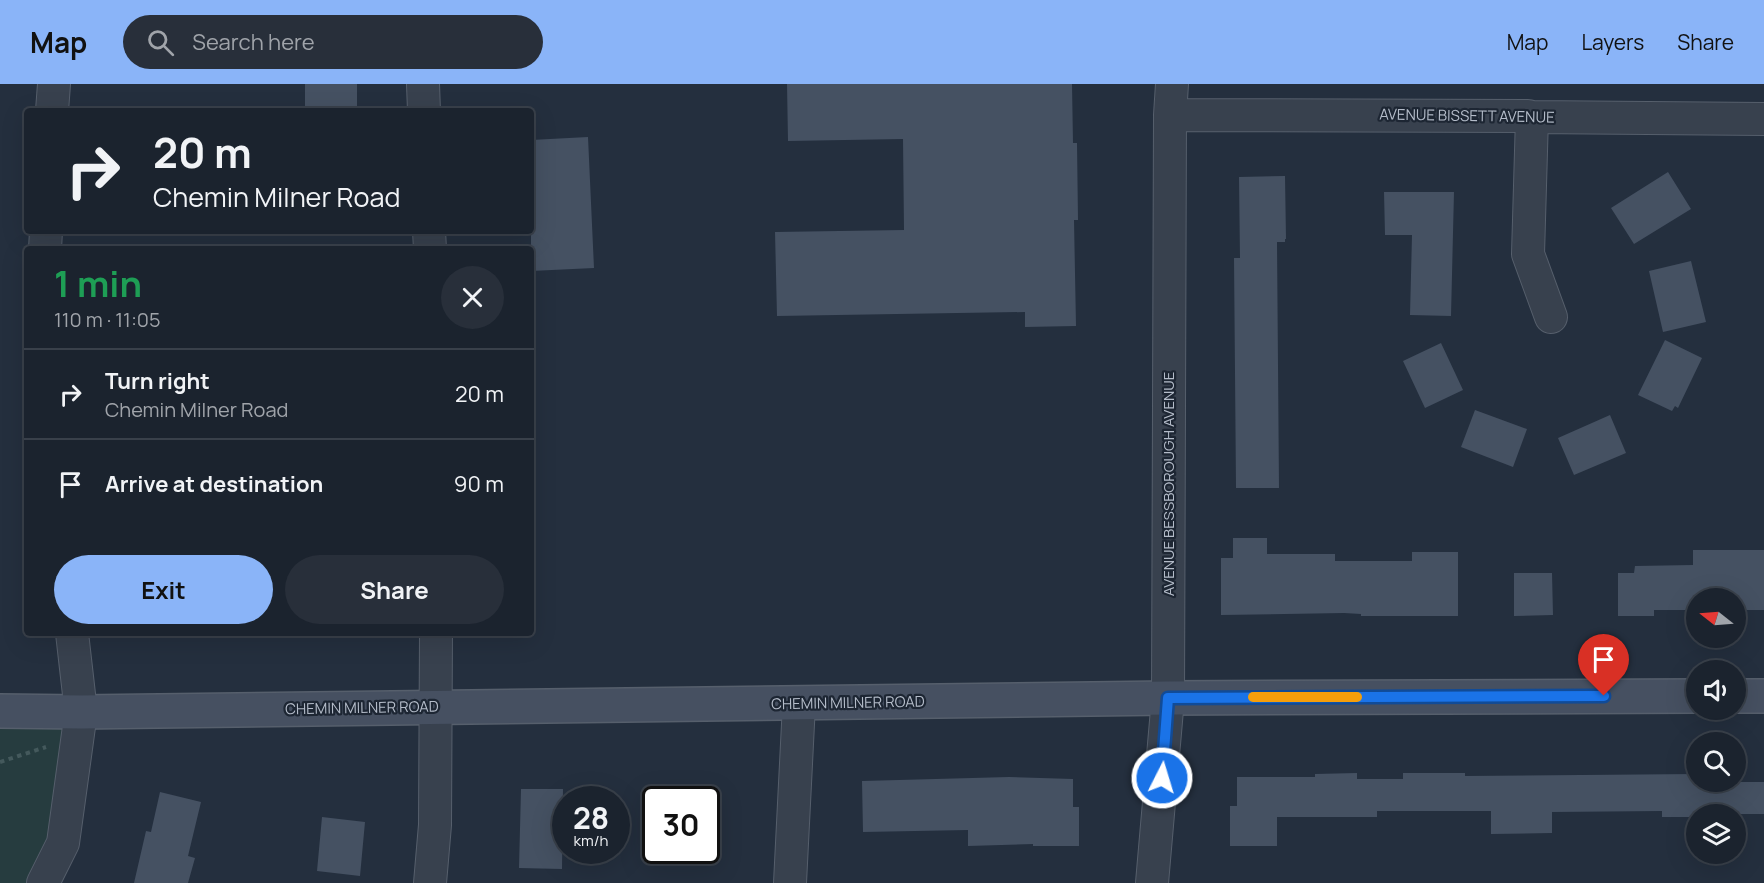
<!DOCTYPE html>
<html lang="en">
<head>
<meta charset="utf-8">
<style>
  :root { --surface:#1b232e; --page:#282f3a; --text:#f1f3f6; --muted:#a0a4aa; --line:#39404a; --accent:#8ab4f8 }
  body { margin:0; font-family:Manrope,sans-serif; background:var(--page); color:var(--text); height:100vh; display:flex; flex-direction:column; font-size:22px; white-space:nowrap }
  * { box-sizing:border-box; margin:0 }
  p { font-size:20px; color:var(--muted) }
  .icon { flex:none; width:33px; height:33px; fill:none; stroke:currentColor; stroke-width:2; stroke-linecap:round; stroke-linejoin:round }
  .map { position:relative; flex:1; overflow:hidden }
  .panel { position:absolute; left:24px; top:162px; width:510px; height:390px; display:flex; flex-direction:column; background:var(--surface); border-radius:6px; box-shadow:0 6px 24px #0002,0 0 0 2px var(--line) }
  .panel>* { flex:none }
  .top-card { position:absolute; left:24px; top:24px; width:510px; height:126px; border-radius:6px; box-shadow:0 6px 24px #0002,0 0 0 2px var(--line); background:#1b232e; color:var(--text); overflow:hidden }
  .needle { width:39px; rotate:287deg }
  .buttons { position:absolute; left:1686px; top:504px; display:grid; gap:12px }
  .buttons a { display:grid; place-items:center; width:60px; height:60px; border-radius:50%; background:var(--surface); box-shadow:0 6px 24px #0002,0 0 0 2px var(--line); font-size:30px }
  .speed { position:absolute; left:552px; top:702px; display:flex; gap:12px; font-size:30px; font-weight:700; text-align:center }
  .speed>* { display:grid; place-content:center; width:78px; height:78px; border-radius:50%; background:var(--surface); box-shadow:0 6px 24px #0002,0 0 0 2px var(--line); line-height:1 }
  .speed small { font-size:15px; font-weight:400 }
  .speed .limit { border:3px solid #111; border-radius:9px; background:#fff; color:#111 }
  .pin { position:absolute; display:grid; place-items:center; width:51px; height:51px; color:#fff; margin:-62px -26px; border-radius:50% 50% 50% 0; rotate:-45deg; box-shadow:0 0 6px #0007 }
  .pin .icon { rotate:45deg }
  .me { position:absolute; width:66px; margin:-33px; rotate:5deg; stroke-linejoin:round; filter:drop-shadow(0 0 4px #0008) }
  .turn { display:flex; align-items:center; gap:21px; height:126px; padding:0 30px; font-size:27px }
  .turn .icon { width:78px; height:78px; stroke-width:2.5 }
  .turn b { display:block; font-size:42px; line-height:51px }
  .round { display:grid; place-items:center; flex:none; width:63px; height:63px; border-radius:32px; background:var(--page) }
  .head { display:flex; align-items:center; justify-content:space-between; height:102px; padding:0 30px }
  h1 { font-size:36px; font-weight:700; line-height:45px; color:#1e9e55 }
  .button { display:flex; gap:12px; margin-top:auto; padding:12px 30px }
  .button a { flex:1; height:69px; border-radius:36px; background:var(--accent); color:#111; font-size:24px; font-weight:700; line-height:69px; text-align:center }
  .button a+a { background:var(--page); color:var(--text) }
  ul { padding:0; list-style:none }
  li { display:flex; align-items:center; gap:18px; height:90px; padding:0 30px; border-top:2px solid var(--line) }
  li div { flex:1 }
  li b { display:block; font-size:22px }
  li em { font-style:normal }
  header { display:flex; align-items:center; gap:36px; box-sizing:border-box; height:84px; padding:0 30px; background:var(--accent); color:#111 }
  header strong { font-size:28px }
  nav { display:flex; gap:33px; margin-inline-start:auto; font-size:21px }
  .search { width:420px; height:54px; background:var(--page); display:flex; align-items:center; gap:15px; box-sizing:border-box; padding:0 21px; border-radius:33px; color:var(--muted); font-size:22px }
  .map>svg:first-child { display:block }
</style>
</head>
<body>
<header>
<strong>Map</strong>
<div class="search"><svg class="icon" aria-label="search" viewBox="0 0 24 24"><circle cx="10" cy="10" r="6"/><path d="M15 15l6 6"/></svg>Search here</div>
<nav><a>Map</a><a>Layers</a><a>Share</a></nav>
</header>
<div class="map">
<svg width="1764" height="799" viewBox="0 0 1764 799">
  <rect width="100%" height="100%" fill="#242f3e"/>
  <path fill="#263c3f" d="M0,627l81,1 -38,171h-43z"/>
  <path fill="#455162" d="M305,0h52v27h-52z
    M787,0h285l1,59h4l1,77h-4l2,106 -51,1v-15l-248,4 -2,-84 129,-2 -1,-91 -115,2z
    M588,53l6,131 -63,3v-131z
    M1668,88l23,37 -57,35 -23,-36z
    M1285,92l1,63h-1v3h-8l2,246h-43l-2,-230h6l-1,-81z
    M1384,108h70l-3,124 -41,-1 2,-80h-27z
    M1691,177l15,61 -43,10 -14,-61z
    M1665,256l37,18 -24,50 -3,-2 -3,5 -34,-16z
    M1441,259l22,47 -38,18 -22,-47z
    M1475,326l52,19 -14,38 -52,-20z
    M1610,331l16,38 -52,22 -16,-37z
    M1233,454h34v16h68v7h77v-9h46v64h-97v-2l-17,-1 -123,2v-57h12z
    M1693,466h71v60h-28v-12h-40v12h-42v6h-36v-43h16l1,-7 58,-1z
    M1514,489h38l1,42 -39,1z
    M1357,689v6h46v-6h62v3l231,-2v8h68v32h-68v3h-34v-6l-110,1v21l-61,1v-23h-114v6h-100v29h-47v-40h7v-29h78v-3z
    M1009,693l64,2v28h6v39h-46v-2l-65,2v-16l-105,2 -1,-51z
    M521,705h42l-1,80 -43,-1z
    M160,708l41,10 -13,54 7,2 -7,25h-54l12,-52 5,1z
    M322,733l43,5 -5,54 -43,-5z"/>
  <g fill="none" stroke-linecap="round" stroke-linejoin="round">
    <g stroke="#565f6c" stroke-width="34">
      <path id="street" d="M423,0l1,27
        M52,27l2,-27
        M1170,31l358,1 4,1 232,2
        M1532,33l-4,137 23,63
        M429,147l1,18
        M45,165l1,-18
        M43,799l20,-40 18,-131 -9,-79
        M430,799l5,-58 1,-192
        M790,799l9,-179
        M1152,799l16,-185 2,-583 2,-31"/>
    </g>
    <g stroke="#565f6c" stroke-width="36">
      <path id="secondary" d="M1736,612h28
        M0,627l81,1 1087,-14 528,-2"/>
    </g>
    <path stroke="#44595c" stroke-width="4" stroke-dasharray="4.5 4.5" stroke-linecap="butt" d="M0,678l46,-15"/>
    <use href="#street" stroke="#38414e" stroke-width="32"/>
    <use href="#secondary" stroke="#465061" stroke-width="33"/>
  </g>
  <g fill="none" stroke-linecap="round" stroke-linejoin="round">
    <g stroke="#114b97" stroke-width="15">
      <path id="route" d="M1162,694l6,-80 436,-2"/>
    </g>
    <use href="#route" stroke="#1a73e8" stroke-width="10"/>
    <path stroke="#f59e0b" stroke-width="10" d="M1253,613h104"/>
  </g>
  <g text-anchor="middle" stroke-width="4.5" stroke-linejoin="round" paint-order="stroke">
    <g font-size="15" fill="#b4bcc9" stroke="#1d2633">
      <text transform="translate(1467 32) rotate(1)" y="5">AVENUE BISSETT AVENUE</text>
      <text transform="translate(1169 400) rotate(-90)" y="5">AVENUE BESSBOROUGH AVENUE</text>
      <text transform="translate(848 619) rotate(-1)" y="5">CHEMIN MILNER ROAD</text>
      <text transform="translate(362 624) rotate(-1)" y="5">CHEMIN MILNER ROAD</text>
    </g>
  </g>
</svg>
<div class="buttons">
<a><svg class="needle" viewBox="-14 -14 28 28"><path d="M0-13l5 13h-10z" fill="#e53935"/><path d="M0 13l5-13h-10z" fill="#a0a4aa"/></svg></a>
<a><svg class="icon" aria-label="sound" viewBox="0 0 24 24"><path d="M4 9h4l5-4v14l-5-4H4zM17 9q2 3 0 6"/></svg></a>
<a><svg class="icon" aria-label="search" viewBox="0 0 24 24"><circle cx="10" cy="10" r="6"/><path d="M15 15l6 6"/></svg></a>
<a><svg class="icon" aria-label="layers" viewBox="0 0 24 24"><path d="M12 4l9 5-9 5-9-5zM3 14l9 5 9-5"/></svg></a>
</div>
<div class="speed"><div>28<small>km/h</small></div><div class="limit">30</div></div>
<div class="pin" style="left:1604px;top:612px;background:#d93025"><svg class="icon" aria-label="arrive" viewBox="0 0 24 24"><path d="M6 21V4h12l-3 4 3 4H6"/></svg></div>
<svg class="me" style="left:1162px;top:694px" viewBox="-20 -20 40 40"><circle r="17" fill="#1a73e8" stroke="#fff" stroke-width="3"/><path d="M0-11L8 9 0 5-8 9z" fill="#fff"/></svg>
<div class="top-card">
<div class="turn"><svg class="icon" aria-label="right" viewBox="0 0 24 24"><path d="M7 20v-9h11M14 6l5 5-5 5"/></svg><div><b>20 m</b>Chemin Milner Road</div></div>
</div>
<section class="panel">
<div class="head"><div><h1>1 min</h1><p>110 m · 11:05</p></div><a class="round"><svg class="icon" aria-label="close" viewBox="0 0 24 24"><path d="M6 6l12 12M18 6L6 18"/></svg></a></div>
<ul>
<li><svg class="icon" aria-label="right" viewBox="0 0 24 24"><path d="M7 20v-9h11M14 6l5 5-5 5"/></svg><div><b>Turn right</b><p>Chemin Milner Road</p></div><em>20 m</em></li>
<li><svg class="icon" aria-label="arrive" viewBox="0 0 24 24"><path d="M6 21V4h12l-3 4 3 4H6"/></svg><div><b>Arrive at destination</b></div><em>90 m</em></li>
</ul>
<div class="button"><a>Exit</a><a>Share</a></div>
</section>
</div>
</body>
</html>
